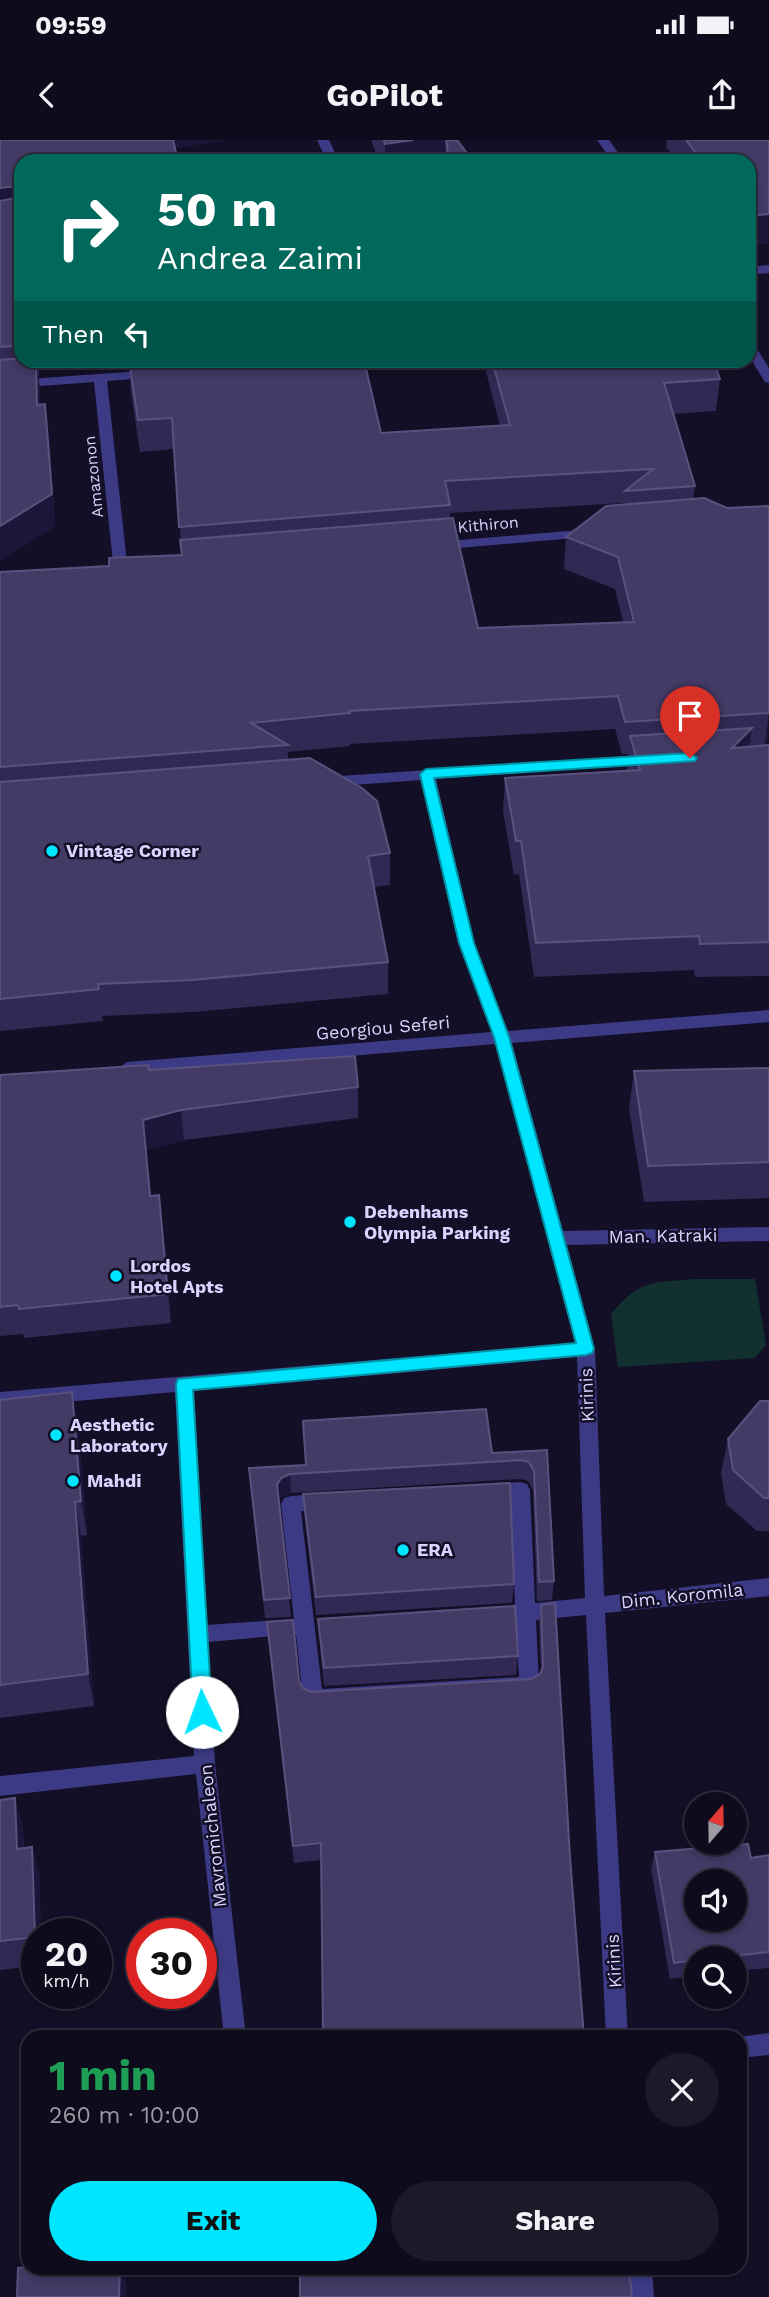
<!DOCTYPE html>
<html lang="en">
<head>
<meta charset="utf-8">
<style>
  :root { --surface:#0e0b1c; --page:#1c1929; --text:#f1f3f6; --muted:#9b9ba3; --line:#2e2b3b; --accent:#00e5ff }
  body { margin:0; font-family:"Work Sans",sans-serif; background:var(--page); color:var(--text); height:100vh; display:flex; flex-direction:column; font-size:26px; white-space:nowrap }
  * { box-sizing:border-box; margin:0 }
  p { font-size:23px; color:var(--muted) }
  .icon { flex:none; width:38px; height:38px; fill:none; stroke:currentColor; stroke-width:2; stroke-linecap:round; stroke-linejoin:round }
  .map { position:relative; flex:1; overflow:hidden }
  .side { position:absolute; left:21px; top:1890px; width:726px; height:245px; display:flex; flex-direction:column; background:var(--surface); border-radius:21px; box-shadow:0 4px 10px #0003,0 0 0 2px var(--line) }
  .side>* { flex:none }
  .top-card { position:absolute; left:14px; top:14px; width:742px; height:214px; border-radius:21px; box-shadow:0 4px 10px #0003,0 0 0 2px var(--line); background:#00695c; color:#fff; overflow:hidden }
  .needle { width:46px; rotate:20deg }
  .tools { position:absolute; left:684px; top:1652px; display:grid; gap:14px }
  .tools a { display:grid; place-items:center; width:63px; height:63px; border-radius:50%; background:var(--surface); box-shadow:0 4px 10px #0003,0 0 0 2px var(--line); font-size:35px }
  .speed { position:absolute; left:21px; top:1778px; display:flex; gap:14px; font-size:35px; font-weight:700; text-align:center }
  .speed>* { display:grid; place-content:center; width:91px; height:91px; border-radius:50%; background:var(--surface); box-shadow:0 4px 10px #0003,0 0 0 2px var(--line); line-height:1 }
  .speed small { font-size:18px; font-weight:400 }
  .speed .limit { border:10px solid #d22; background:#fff; color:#111 }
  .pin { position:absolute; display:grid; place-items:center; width:60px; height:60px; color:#fff; margin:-72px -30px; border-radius:50% 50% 50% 0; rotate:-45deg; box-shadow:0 0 7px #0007 }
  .pin .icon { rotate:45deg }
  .me { position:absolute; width:77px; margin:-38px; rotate:357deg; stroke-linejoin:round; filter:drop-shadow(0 0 5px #0008) }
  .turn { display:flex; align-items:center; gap:24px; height:147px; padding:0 28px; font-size:32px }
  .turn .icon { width:91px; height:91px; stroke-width:2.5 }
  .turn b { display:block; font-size:49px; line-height:60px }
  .then { display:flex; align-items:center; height:66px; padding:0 28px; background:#0003; gap:14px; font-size:26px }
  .round { display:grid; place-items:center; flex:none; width:74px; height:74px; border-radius:37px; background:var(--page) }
  .headline { display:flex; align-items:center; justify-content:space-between; height:119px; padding:0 28px }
  h1 { font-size:42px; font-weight:700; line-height:52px; color:#1e9e55 }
  .button { display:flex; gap:14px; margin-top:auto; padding:14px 28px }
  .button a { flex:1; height:80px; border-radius:42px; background:var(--accent); color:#111; font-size:28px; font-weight:700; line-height:80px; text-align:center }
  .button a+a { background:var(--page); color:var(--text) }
  .status { display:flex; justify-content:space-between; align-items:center; height:49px; padding:0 35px; background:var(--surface); direction:ltr }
  .status svg { height:19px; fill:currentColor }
  header { display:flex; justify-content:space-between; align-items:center; height:91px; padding:0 28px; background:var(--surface); font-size:32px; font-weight:700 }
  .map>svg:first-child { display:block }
</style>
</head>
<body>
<div class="status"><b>09:59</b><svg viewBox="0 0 49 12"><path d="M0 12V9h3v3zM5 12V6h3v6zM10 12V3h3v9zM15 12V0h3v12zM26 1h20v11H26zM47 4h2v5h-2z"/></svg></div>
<header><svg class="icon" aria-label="back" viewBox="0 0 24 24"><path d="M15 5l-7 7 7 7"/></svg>GoPilot<svg class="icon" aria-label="share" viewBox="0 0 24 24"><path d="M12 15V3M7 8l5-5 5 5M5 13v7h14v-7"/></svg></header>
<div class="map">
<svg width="769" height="2157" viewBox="0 0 769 2157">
  <rect width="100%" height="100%" fill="#130f26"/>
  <path fill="#12302f" d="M694,1139h61l11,66 -11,13 -137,9 -7,-53c29,-35 41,-31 83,-35z"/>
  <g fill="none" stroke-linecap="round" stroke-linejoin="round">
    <path fill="#3d3a85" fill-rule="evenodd" d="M317,0h12l10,21h-12z
      M597,0h12l15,21h-12z
      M769,125v8l-20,2v-8z
      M749,201l4,1 16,26v15l-4,-1 -16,-26z
      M154,230l4,1v6l-51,4 21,191 -7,4 -7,-4 -20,-190 -94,7v-8z
      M593,389l7,4 -2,3 -162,14 -7,-4 7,-4z
      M649,615l5,2 2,3 -2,3 -218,16 38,164 34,88 261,-21v12l-257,21 51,188 206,-4v14l-202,4 28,104 9,247 165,-18v18l-164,17 23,424h-22l-20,-422 -50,5 3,65 -3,6 -7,3 -216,14 -7,-3 -3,-6 -7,-65 -88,8 7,122 31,273h-22l-28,-263 -196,22v-20l194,-20 -19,-364 -175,16v-16l575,-49 -79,-299 -369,30 -8,-6 8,-6 365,-30 -34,-89 -37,-163 -96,7 -8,-5 8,-5zM577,1217l8,241 -50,5 -5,-113 -3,-6 -7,-2 -229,14 -7,2 -3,6 13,115 -87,6 -13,-234zM511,1359l4,106 -7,3 -3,6 3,6 8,3 3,54 -197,12 -21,-178z
      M769,1893v22l-29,3v-21h-2z
      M628,2128h24l2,29h-24z"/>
  </g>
  <path fill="#312854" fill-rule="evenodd" d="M0,0l21,21v199h18v16h-1l2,29 5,-1 4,32 6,90 -55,35z
    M371,0h86l16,21h-94z
    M667,0h102v103l-20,2v-84h-72l-11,-14z
    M483,220h230l7,19 -4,32 -43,3 22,72 -2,13 34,9 42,-2v234l-5,6 5,-1v231l-74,1 -1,-7 -160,7 -15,-103 -5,1 -11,-64 2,-33 122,-8 1,-16h-6l-7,-25 -265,15v2l-62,6v8l102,93v32l-16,2 14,75v32l-194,18 -92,4 1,5 -103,10v-459l109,-6 73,-11 -8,-106 -34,3 -9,-59 -2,-32 252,72 119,-7zM624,363v1l-58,33 -2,32 51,20 8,33 -145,6 -28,-110v-5z
    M769,928v130l-125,4 -15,-94 5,-37z
    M149,930l209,17v31l-174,22 -38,10 5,46 8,-1 12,128 -147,15 -1,-4 -23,2v-261z
    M0,1260l78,26 9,109 -6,1 13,170 -94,12z
    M769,1261v130h-12l-31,-27 -5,-31 7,-34z
    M303,1281l189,32 55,-3 7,131 -2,19 -15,1 -4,-111 -5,-9 -8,-2 -229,14 -9,4 -3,5 12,115 -26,1 -16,-150 57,-3z
    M303,1354l211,90 -2,19 -196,12 -12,-102z
    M541,1465l29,252 -249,3 -27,3 -27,-241 36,66 8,4 220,-13 9,-5 1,-2 -2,-49z
    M318,1479l200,37 -2,19 -192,11 -5,-49z
    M15,1658l8,30 1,20 8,-1 8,30 -3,57v32l-37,4v-170z
    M655,1712l96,6 18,-3v113l-34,3v-13h-39v18l-26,3 -19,-110z"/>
  <path fill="#1d163a" d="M169,0h59l-58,9z
    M413,0h33l-1,21h-60v-17z
    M17,46l4,31 -21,3v-32z
    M769,74v29l-20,2v-29z
    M36,220l4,29 1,48 -4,-32z
    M45,264l4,32 6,90 -55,35v-35z
    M769,573v27l-5,6z
    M752,588l-5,34 -15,-14z
    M181,970l3,30 -38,10 7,76 -10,-106z
    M72,1252l6,34 9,109 -6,-34z
    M290,1334l1,19 -9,4 -4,7 -1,-19 4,-7z
    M75,1362l6,34 13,170 -6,-32z
    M15,1658l8,30 2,51 -8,-30z
    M32,1707l8,30 1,57h-4v11l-2,-8z
    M120,2128h2l4,16v13h-7z"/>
  <path fill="#433a66" stroke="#5a527e" stroke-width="2" fill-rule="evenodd" d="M0,0h173l5,21h-157v184l-21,2v-146l20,-4 -3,-11 -17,2z
    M384,0h29l-28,4z
    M446,0h11l16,21h-24z
    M686,0h83v74l-20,2v-55h-47z
    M21,218v2h15l1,45 8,-1 7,90 -52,32v-166z
    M140,220h224l17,73 129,-8 -18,-65h221l7,19 -56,4 31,103 -70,5 28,-22 -208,12 5,24 -271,22 -7,-109 -34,2 -9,-59z
    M704,358l23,10 42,-2v207l-144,9 -7,-26 -269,15 1,2 -99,10 37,22 -288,22v-195l109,-6v-8l73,-3 -2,-15 273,-22 25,110 156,-6 -16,-65 -52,-20 40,-31z
    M752,588l-20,20 37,-3v197l-69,2 -1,-8 -163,7 -15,-102h-5l-11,-63 135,-8 -10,-34z
    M310,618l52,30 15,13 13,52 -22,3 20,106 -196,18 -94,4 1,5 -99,10v-217z
    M355,916l3,31 -177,23 -38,10 7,76 9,-1 9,99 -149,15 -1,-4 -18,2v-232l148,-10 1,5z
    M769,928v94l-121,4 -14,-95z
    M72,1252l9,109 -6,1 13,172 -88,11v-285z
    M760,1261h9v97h-5l-31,-28 -5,-31z
    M486,1269l6,44 55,-3 7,131 -15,1 -5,-111 -5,-9 -8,-2 -231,14 -9,4 -4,7 13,113 -26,2 -15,-132 57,-3 -3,-44z
    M510,1343l4,101 -198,13 -13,-103z
    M555,1463l15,254 14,180h-261l-2,-194 -28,3 -26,-224 26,-2 6,61 4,7 8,4 220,-13 9,-5 3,-7 -2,-62z
    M515,1466l3,50 -194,12 -6,-49z
    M15,1658l2,51 15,-2 3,90 -35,4v-141z
    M748,1704l3,14 18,-3v97l-56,6h-17v2l-22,3 -19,-111zM696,1741h39v39h-39z
    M28,2127v1h92l-1,29h-102l1,-29z
    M300,2128h329l3,29h-332z"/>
  <path fill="#00e5ff" stroke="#0095a6" stroke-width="2" d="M690,613l7,5 -2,3 -261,17 40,165 35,94 85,312 -2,4 -6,2 -393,35 19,322 -3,6 -7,2 -6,-2 -3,-6 -17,-328 2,-5 398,-36 -82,-306 -35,-94 -39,-169 6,-5z"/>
  <g fill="#00e5ff" stroke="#130f26" stroke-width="2.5">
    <circle cx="52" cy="711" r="7"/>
    <circle cx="350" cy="1082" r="7"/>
    <circle cx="116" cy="1136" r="7"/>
    <circle cx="56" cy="1295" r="7"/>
    <circle cx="73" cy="1341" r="7"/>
    <circle cx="403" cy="1410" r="7"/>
  </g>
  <g text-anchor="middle" stroke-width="5" stroke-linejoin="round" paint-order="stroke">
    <g font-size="16" fill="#d9d4ff" stroke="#130f26">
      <text transform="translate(93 337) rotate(-96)" y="6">Amazonon</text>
      <text transform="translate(488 384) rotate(-5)" y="6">Kithiron</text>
    </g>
    <g font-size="18" font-weight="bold" fill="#d9d4ff" stroke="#130f26" text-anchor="start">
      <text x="66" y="717">Vintage Corner</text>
      <text x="364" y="1078">Debenhams<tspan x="364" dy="21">Olympia Parking</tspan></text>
      <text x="130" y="1132">Lordos<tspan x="130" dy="21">Hotel Apts</tspan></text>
      <text x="70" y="1291">Aesthetic<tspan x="70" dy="21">Laboratory</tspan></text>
      <text x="87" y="1347">Mahdi</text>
      <text x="417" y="1416">ERA</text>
    </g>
    <g font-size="18" fill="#d9d4ff" stroke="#130f26">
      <text transform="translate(383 888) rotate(-5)" y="6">Georgiou Seferi</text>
      <text transform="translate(663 1096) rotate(-1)" y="6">Man. Katraki</text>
      <text transform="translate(587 1255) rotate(-92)" y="6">Kirinis</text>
      <text transform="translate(682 1456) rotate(-6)" y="6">Dim. Koromila</text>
      <text transform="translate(213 1696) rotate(-96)" y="6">Mavromichaleon</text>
      <text transform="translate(614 1821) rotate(-93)" y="6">Kirinis</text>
    </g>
  </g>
</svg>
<div class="tools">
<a><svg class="needle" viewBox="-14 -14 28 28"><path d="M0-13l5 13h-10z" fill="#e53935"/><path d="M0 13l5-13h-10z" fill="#9b9ba3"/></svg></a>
<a><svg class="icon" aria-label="sound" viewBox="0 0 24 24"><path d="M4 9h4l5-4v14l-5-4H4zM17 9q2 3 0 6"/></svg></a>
<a><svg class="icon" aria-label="search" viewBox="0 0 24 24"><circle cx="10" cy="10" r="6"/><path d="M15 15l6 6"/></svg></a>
</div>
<div class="speed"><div>20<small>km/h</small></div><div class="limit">30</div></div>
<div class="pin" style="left:690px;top:618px;background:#d93025"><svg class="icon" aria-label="arrive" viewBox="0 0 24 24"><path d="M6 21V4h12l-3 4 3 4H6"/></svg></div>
<svg class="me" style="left:202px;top:1572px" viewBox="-20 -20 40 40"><circle r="19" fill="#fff"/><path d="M0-13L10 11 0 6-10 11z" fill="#00e5ff"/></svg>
<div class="top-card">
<div class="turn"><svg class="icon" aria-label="right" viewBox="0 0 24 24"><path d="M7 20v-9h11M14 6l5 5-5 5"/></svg><div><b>50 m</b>Andrea Zaimi</div></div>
<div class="then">Then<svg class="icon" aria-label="left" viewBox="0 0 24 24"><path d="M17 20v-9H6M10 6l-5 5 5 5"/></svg></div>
</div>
<section class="side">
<div class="headline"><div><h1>1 min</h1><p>260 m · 10:00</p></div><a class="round"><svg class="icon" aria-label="close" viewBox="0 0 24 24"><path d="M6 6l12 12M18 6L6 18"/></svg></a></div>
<div class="button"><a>Exit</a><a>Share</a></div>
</section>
</div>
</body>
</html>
